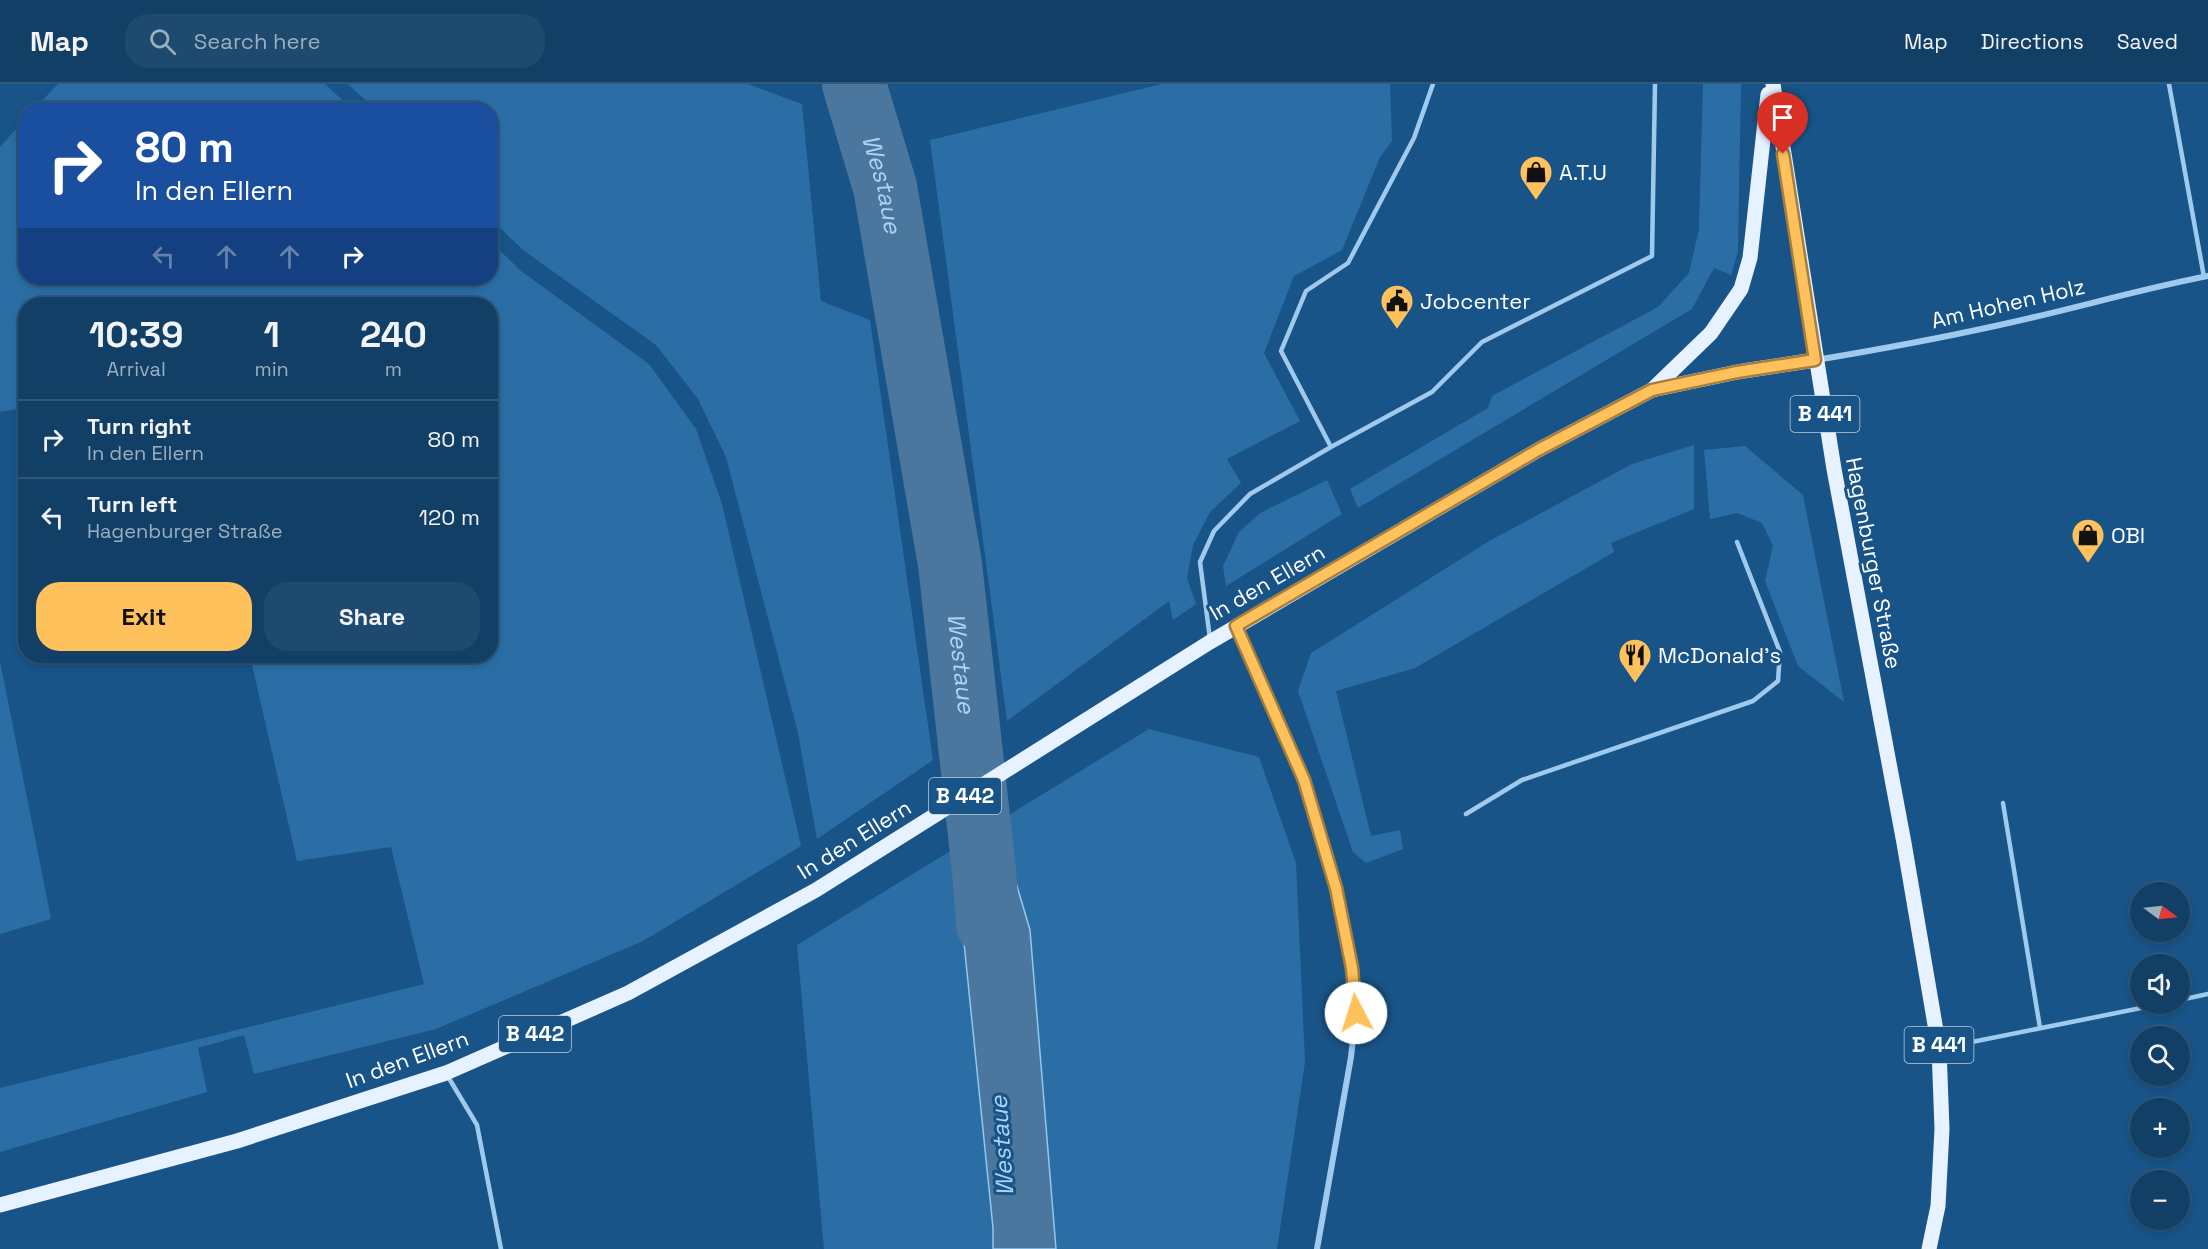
<!DOCTYPE html>
<html lang="en">
<head>
<meta charset="utf-8">
<style>
  :root { --surface:#123f66; --page:#1f4a6f; --text:#f1f3f6; --muted:#9cafbf; --line:#31587a; --accent:#ffc15c }
  body { margin:0; font-family:"Space Grotesk",sans-serif; background:var(--page); color:var(--text); height:100vh; display:flex; flex-direction:column; font-size:22px; white-space:nowrap }
  * { box-sizing:border-box; margin:0 }
  p { font-size:20px; color:var(--muted) }
  .icon { flex:none; width:33px; height:33px; fill:none; stroke:currentColor; stroke-width:2; stroke-linecap:round; stroke-linejoin:round }
  .map { position:relative; flex:1; overflow:hidden }
  .panel { position:absolute; left:18px; top:213px; width:480px; height:366px; display:flex; flex-direction:column; background:var(--surface); border-radius:24px; box-shadow:0 3px 9px #0003,0 0 0 2px var(--line) }
  .panel>* { flex:none }
  .banner { position:absolute; left:18px; top:18px; width:480px; height:183px; border-radius:24px; box-shadow:0 3px 9px #0003,0 0 0 2px var(--line); background:#1a4fa0; color:#fff; overflow:hidden }
  .needle { width:39px; rotate:105deg }
  .tools { position:absolute; left:2130px; top:798px; display:grid; gap:12px }
  .tools a { display:grid; place-items:center; width:60px; height:60px; border-radius:50%; background:var(--surface); box-shadow:0 3px 9px #0003,0 0 0 2px var(--line); font-size:30px }
  .pin { position:absolute; display:grid; place-items:center; width:51px; height:51px; color:#fff; margin:-62px -26px; border-radius:50% 50% 50% 0; rotate:-45deg; box-shadow:0 0 6px #0007 }
  .pin .icon { rotate:45deg }
  .me { position:absolute; width:66px; margin:-33px; rotate:355deg; stroke-linejoin:round; filter:drop-shadow(0 0 4px #0008) }
  .turn { display:flex; align-items:center; gap:21px; height:126px; padding:0 18px; font-size:27px }
  .turn .icon { width:78px; height:78px; stroke-width:2.5 }
  .turn b { display:block; font-size:42px; line-height:51px }
  .lanes { display:flex; align-items:center; height:57px; padding:0 18px; background:#0003; justify-content:center; gap:30px; direction:ltr }
  .lanes .off { opacity:.35 }
  .eta { display:flex; justify-content:space-evenly; align-items:center; height:102px; text-align:center }
  .eta b { font-size:36px; font-weight:800; line-height:42px }
  .cta { display:flex; gap:12px; margin-top:auto; padding:12px 18px }
  .cta a { flex:1; height:69px; border-radius:24px; background:var(--accent); color:#111; font-size:24px; font-weight:800; line-height:69px; text-align:center }
  .cta a+a { background:var(--page); color:var(--text) }
  ul { padding:0; list-style:none }
  li { display:flex; align-items:center; gap:18px; height:78px; padding:0 18px; border-top:2px solid var(--line) }
  li div { flex:1 }
  li b { display:block; font-size:22px }
  li em { font-style:normal }
  header { display:flex; align-items:center; gap:36px; box-sizing:border-box; height:84px; padding:0 30px; background:var(--surface); border-bottom:2px solid var(--line) }
  header strong { font-size:28px }
  nav { display:flex; gap:33px; margin-inline-start:auto; font-size:21px }
  .search { width:420px; height:54px; background:var(--page); display:flex; align-items:center; gap:15px; box-sizing:border-box; padding:0 21px; border-radius:24px; color:var(--muted); font-size:22px }
  .map>svg:first-child { display:block }
</style>
</head>
<body>
<header>
<strong>Map</strong>
<div class="search"><svg class="icon" aria-label="search" viewBox="0 0 24 24"><circle cx="10" cy="10" r="6"/><path d="M15 15l6 6"/></svg>Search here</div>
<nav><a>Map</a><a>Directions</a><a>Saved</a></nav>
</header>
<div class="map">
<svg width="2208" height="1165" viewBox="0 0 2208 1165">
  <rect width="100%" height="100%" fill="#185488"/>
  <path fill="#2b6ea6" d="M58,0h267l27,25h-318z
    M348,0h400l54,20 19,197 49,19 63,440 -116,79 -19,-106 -72,-276 -28,-58 -42,-54 -133,-95 -32,-31 -1,-109 -115,-1z
    M1162,0h228l2,57 -12,16 -38,93 -48,26 -30,77 36,68 -73,38 14,24 -31,29 -17,33 -6,33 9,26 -23,16 -4,-19 -162,120 -77,-581z
    M1703,0h38l-3,167 -7,24 -17,-7 -22,41 -334,199 -8,-19 138,-81 4,-12 166,-89 31,-34 10,-44z
    M25,35l1,159h464l1,-36 30,29 128,93 47,65 26,75 79,342 -158,95 -207,88 -182,45 -10,-39 -46,13 9,44 -207,60v-64l424,-104 -33,-137 -94,14 -47,-205h240v-352h-464l-1,104 -25,4v-265z
    M1694,361v64l-83,34 3,9 -199,116 -79,23 35,145 29,-6 3,19 -37,14 -13,-11 -55,-161 13,-38 180,-113 141,-76z
    M1745,362l58,49 41,207 -46,-36 -33,-85 8,-35 -11,-23 -25,-10 -27,6 -6,-69z
    M1327,396l15,34 -116,72 -3,-20 16,-34 21,-19z
    M0,577l51,258 -51,15z
    M1149,645l110,28 37,106 9,199 -28,187h-453l-27,-304z"/>
  <path fill="#4b769d" stroke="#93c7f0" stroke-width="1.5" d="M998,738l32,108 26,319h-63v-21l-38,-374z"/>
  <g fill="none" stroke-linecap="round" stroke-linejoin="round">
    <path stroke="#4b769d" stroke-width="64" id="s1" d="M854,0l31,103 65,377 34,307 4,53"/>
    <path stroke="#a0caed" stroke-width="4.5" d="M2169,0l35,193
      M1331,363l-50,-96 25,-60 42,-28 66,-125 19,-54
      M1210,555l-10,-77 14,-31 36,-37 81,-47 101,-55 50,-50 170,-86 3,-172
      M2003,719l37,225
      M1466,730l56,-34 231,-79 25,-20 2,-29 -43,-110
      M2180,916l28,-6
      M1942,964l219,-44
      M447,991l30,50 24,124"/>
    <path stroke="#a0caed" stroke-width="6" d="M1816,276c60,-10 120,-21 179,-34 71,-15 141,-36 213,-50
      M1237,544l67,152 32,108 16,80 4,45 -5,44 -34,192"/>
    <path stroke="#e6f2ff" stroke-width="15" d="M1773,0l61,385 70,374 35,205 3,81 -4,77 -9,43
      M1652,306l59,-57 30,-44 9,-31 18,-164
      M0,1121l237,-64 209,-68 182,-80 188,-103 394,-248 328,-192 114,-60 85,-18 78,-12"/>
  </g>
  <g fill="none" stroke-linecap="round" stroke-linejoin="round">
    <g stroke="#a67d3c" stroke-width="15">
      <path id="route" d="M1356,929l-4,-45 -16,-80 -32,-108 -68,-154 302,-176 114,-60 85,-18 78,-12 -32,-206"/>
    </g>
    <use href="#route" stroke="#ffc15c" stroke-width="10"/>
  </g>
  <defs>
    <g id="shop-pin" transform="scale(1.725)"><path d="M0 17L-7.5 6A9.5 9.5 0 1 1 7.5 6Z" fill="#ffc15c" stroke="#185488"/><path d="M-5-2.5h2.3a2.7 3.5 0 0 1 5.4 0H5L5.5 6h-11ZM-1.5-2.5h3a1.5 2.3 0 0 0-3 0Z" fill="#111"/></g>
    <g id="civic-pin" transform="scale(1.725)"><path d="M0 17L-7.5 6A9.5 9.5 0 1 1 7.5 6Z" fill="#ffc15c" stroke="#185488"/><path d="M-.6-6.5H3V-4.5H.6V-3L4-1V1h2V6H-6V1h2V-1L-.6-3ZM-1.2 2.5V6h2.4V2.5Z" fill="#111"/></g>
    <g id="restaurant-pin" transform="scale(1.725)"><path d="M0 17L-7.5 6A9.5 9.5 0 1 1 7.5 6Z" fill="#ffc15c" stroke="#185488"/><path d="M-5-6h1v4h1v-4h1v4h1v-4h1v5L-1.5 .5V6h-2V.5L-5-1ZM5-6V6H3V1.5H1.5Q1.5-4 5-6Z" fill="#111"/></g>
  </defs>
  <g fill-rule="evenodd">
    <use href="#shop-pin" x="1536" y="88"/>
    <use href="#civic-pin" x="1397" y="217"/>
    <use href="#shop-pin" x="2088" y="451"/>
    <use href="#restaurant-pin" x="1635" y="571"/>
  </g>
  <g text-anchor="middle" stroke-width="6" stroke-linejoin="round" paint-order="stroke">
    <g fill="#185488" stroke="#baccdb" stroke-width="1.5">
      <rect x="1790.5" y="312" width="69" height="36" rx="4.5"/>
      <rect x="929" y="694" width="72" height="36" rx="4.5"/>
      <rect x="499" y="932" width="72" height="36" rx="4.5"/>
      <rect x="1904.5" y="943" width="69" height="36" rx="4.5"/>
    </g>
    <g font-size="21" font-weight="bold" fill="#fff">
      <text x="1825" y="337">B 441</text>
      <text x="965" y="719">B 442</text>
      <text x="535" y="957">B 442</text>
      <text x="1939" y="968">B 441</text>
    </g>
    <g font-size="22" fill="#fff" stroke="#185488" text-anchor="start">
      <text x="1559" y="96">A.T.U</text>
      <text x="1420" y="225">Jobcenter</text>
      <text x="2111" y="459">OBI</text>
      <text x="1658" y="579">McDonald's</text>
    </g>
    <g font-size="22" fill="#fff" stroke="#185488">
      <text transform="translate(2008 219) rotate(-13)" y="8">Am Hohen Holz</text>
      <text transform="translate(1874 479) rotate(79)" y="8">Hagenburger Straße</text>
      <text transform="translate(1267 498) rotate(-30)" y="8">In den Ellern</text>
      <text transform="translate(854 755) rotate(-32)" y="8">In den Ellern</text>
      <text transform="translate(407 975) rotate(-20)" y="8">In den Ellern</text>
    </g>
    <g font-size="24" font-style="italic" fill="#acd4f5" stroke="#185488">
      <text dy="8" stroke="none"><textPath href="#s1" startOffset="104">Westaue</textPath></text>
      <text dy="8" stroke="none"><textPath href="#s1" startOffset="590">Westaue</textPath></text>
      <text transform="translate(1002 1062) rotate(-94)" y="8">Westaue</text>
    </g>
  </g>
</svg>
<div class="tools">
<a><svg class="needle" viewBox="-14 -14 28 28"><path d="M0-13l5 13h-10z" fill="#e53935"/><path d="M0 13l5-13h-10z" fill="#9cafbf"/></svg></a>
<a><svg class="icon" aria-label="sound" viewBox="0 0 24 24"><path d="M4 9h4l5-4v14l-5-4H4zM17 9q2 3 0 6"/></svg></a>
<a><svg class="icon" aria-label="search" viewBox="0 0 24 24"><circle cx="10" cy="10" r="6"/><path d="M15 15l6 6"/></svg></a>
<a>+</a>
<a>−</a>
</div>
<div class="pin" style="left:1783px;top:70px;background:#d93025"><svg class="icon" aria-label="arrive" viewBox="0 0 24 24"><path d="M6 21V4h12l-3 4 3 4H6"/></svg></div>
<svg class="me" style="left:1356px;top:929px" viewBox="-20 -20 40 40"><circle r="19" fill="#fff"/><path d="M0-13L10 11 0 6-10 11z" fill="#ffc15c"/></svg>
<div class="banner">
<div class="turn"><svg class="icon" aria-label="right" viewBox="0 0 24 24"><path d="M7 20v-9h11M14 6l5 5-5 5"/></svg><div><b>80 m</b>In den Ellern</div></div>
<div class="lanes"><svg class="icon off" aria-label="left" viewBox="0 0 24 24"><path d="M17 20v-9H6M10 6l-5 5 5 5"/></svg><svg class="icon off" aria-label="ahead" viewBox="0 0 24 24"><path d="M12 20V5M6 11l6-6 6 6"/></svg><svg class="icon off" aria-label="ahead" viewBox="0 0 24 24"><path d="M12 20V5M6 11l6-6 6 6"/></svg><svg class="icon" aria-label="right" viewBox="0 0 24 24"><path d="M7 20v-9h11M14 6l5 5-5 5"/></svg></div>
</div>
<section class="panel">
<div class="eta">
<div><b>10:39</b><p>Arrival</p></div>
<div><b>1</b><p>min</p></div>
<div><b>240</b><p>m</p></div>
</div>
<ul>
<li><svg class="icon" aria-label="right" viewBox="0 0 24 24"><path d="M7 20v-9h11M14 6l5 5-5 5"/></svg><div><b>Turn right</b><p>In den Ellern</p></div><em>80 m</em></li>
<li><svg class="icon" aria-label="left" viewBox="0 0 24 24"><path d="M17 20v-9H6M10 6l-5 5 5 5"/></svg><div><b>Turn left</b><p>Hagenburger Straße</p></div><em>120 m</em></li>
</ul>
<div class="cta"><a>Exit</a><a>Share</a></div>
</section>
</div>
</body>
</html>
